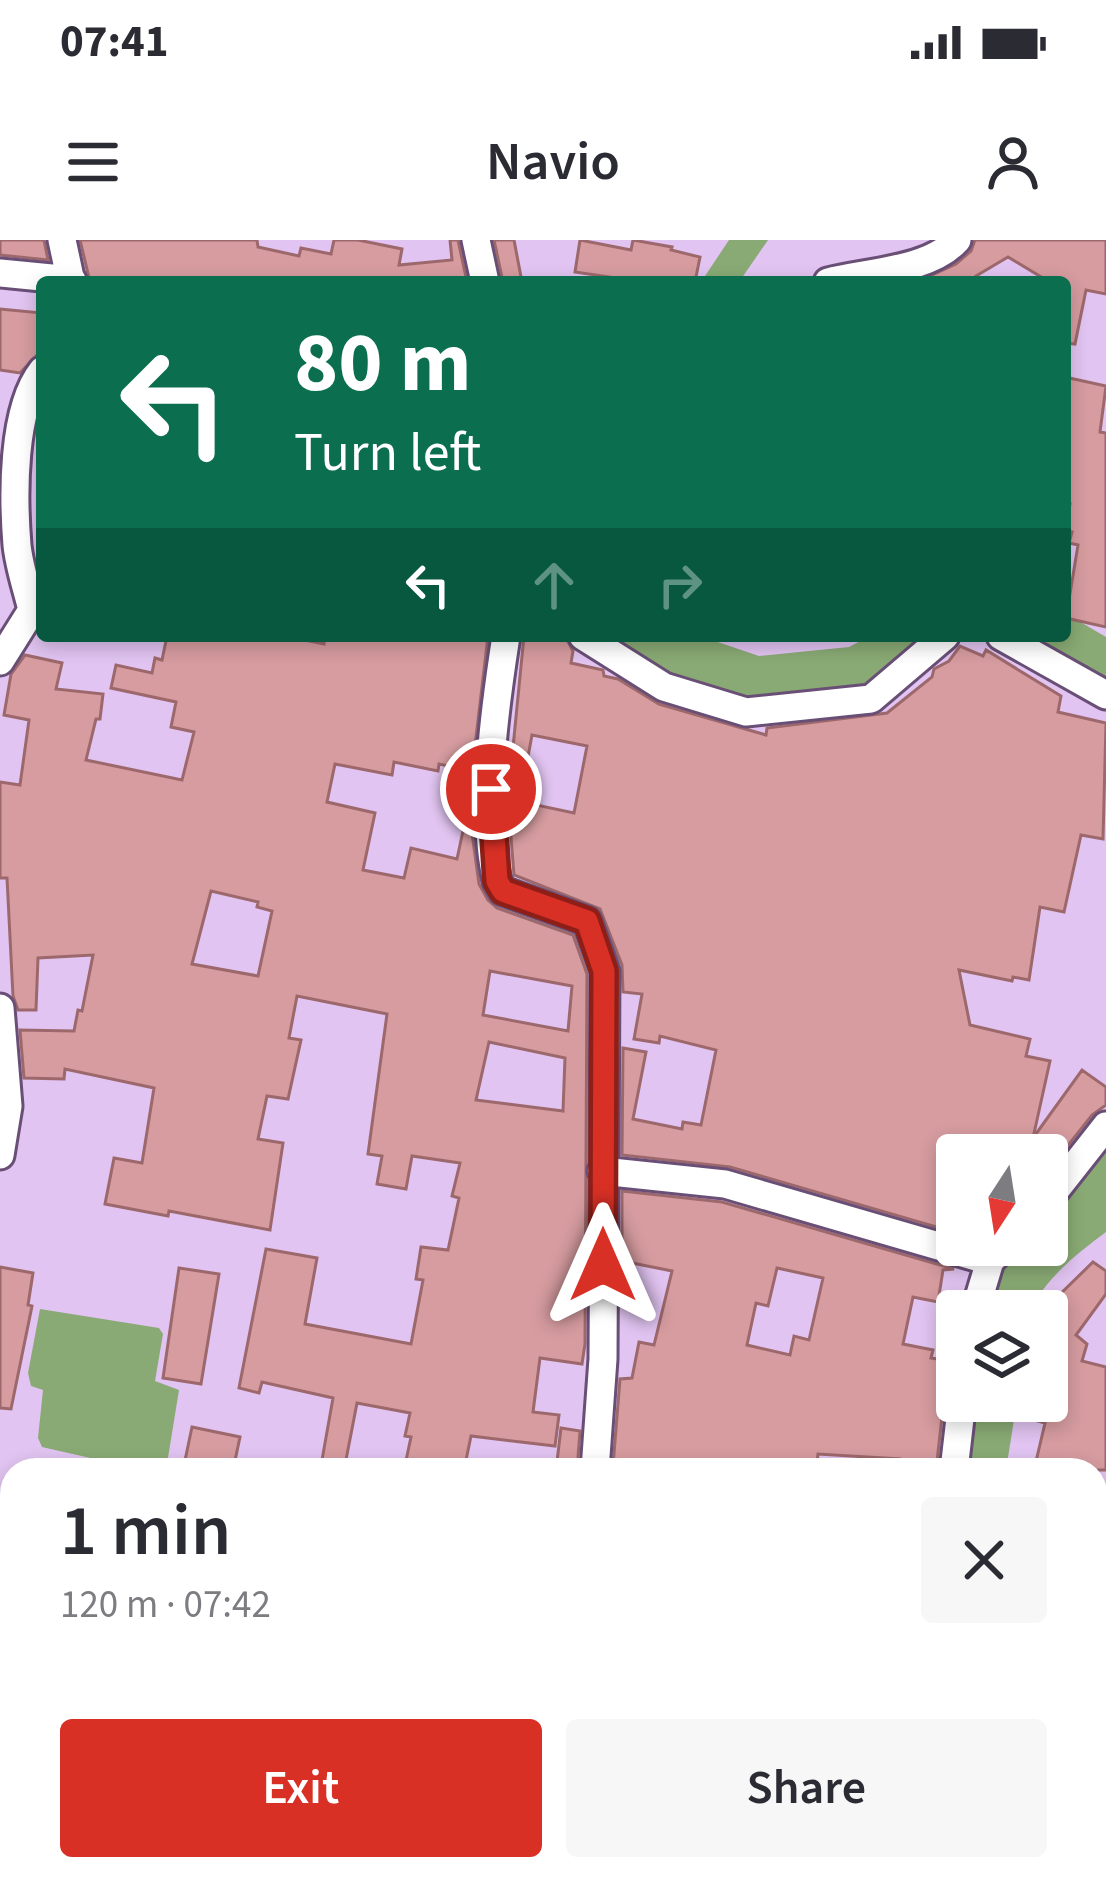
<!DOCTYPE html>
<html lang="en">
<head>
<meta charset="utf-8">
<style>
  :root { --surface:#fff; --page:#f7f7f7; --text:#2b2b33; --muted:#7c7c81; --accent:#d93025 }
  body { margin:0; font-family:"Source Sans 3",sans-serif; background:var(--page); color:var(--text); height:100vh; display:flex; flex-direction:column; font-size:45px; white-space:nowrap }
  * { box-sizing:border-box; margin:0 }
  p { font-size:39px; color:var(--muted) }
  .icon { flex:none; width:66px; height:66px; fill:none; stroke:currentColor; stroke-width:2; stroke-linecap:round; stroke-linejoin:round }
  .map { position:relative; flex:1; overflow:hidden }
  .details { position:absolute; left:0px; top:1218px; width:1107px; height:423px; display:flex; flex-direction:column; background:var(--surface); border-radius:36px 36px 0 0; box-shadow:0 6px 18px #0003 }
  .details>* { flex:none }
  .top-card { position:absolute; left:36px; top:36px; width:1035px; height:366px; border-radius:12px; box-shadow:0 6px 18px #0003; background:#0b6e4f; color:#fff; overflow:hidden }
  .needle { width:78px; rotate:192deg }
  .buttons { position:absolute; left:936px; top:894px; display:grid; gap:24px }
  .buttons a { display:grid; place-items:center; width:132px; height:132px; border-radius:12px; background:var(--surface); box-shadow:0 6px 18px #0003; font-size:60px }
  .pin { position:absolute; display:grid; place-items:center; width:102px; height:102px; color:#fff; margin:-51px; border:6px solid #fff; border-radius:50%; box-shadow:0 3px 12px #0007 }
  .me { position:absolute; width:132px; margin:-66px; rotate:0deg; stroke-linejoin:round; filter:drop-shadow(0 0 9px #0008) }
  .turn { display:flex; align-items:center; gap:42px; height:252px; padding:0 60px; font-size:54px }
  .turn .icon { width:156px; height:156px; stroke-width:2.5 }
  .turn b { display:block; font-size:84px; line-height:102px }
  .lanes { display:flex; align-items:center; height:114px; padding:0 60px; background:#0003; justify-content:center; gap:60px; direction:ltr }
  .lanes .off { opacity:.35 }
  .round { display:grid; place-items:center; flex:none; width:126px; height:126px; border-radius:12px; background:var(--page) }
  .head { display:flex; align-items:center; justify-content:space-between; height:204px; padding:0 60px }
  h1 { font-size:72px; font-weight:600; line-height:90px }
  .action { display:flex; gap:24px; margin-top:auto; padding:24px 60px }
  .action a { flex:1; height:138px; border-radius:12px; background:var(--accent); color:#fff; font-size:48px; font-weight:600; line-height:138px; text-align:center }
  .action a+a { background:var(--page); color:var(--text) }
  .status { display:flex; justify-content:space-between; align-items:center; height:84px; padding:0 60px; background:var(--surface); direction:ltr }
  .status svg { height:33px; fill:currentColor }
  header { display:flex; justify-content:space-between; align-items:center; height:156px; padding:0 60px; background:var(--surface); font-size:54px; font-weight:600 }
  .map>svg:first-child { display:block }
</style>
</head>
<body>
<div class="status"><b>07:41</b><svg viewBox="0 0 49 12"><path d="M0 12V9h3v3zM5 12V6h3v6zM10 12V3h3v9zM15 12V0h3v12zM26 1h20v11H26zM47 4h2v5h-2z"/></svg></div>
<header><svg class="icon" aria-label="menu" viewBox="0 0 24 24"><path d="M4 6h16M4 12h16M4 18h16"/></svg>Navio<svg class="icon" aria-label="person" viewBox="0 0 24 24"><circle cx="12" cy="8" r="4"/><path d="M4 21q1-7 8-7t8 7"/></svg></header>
<div class="map">
<svg width="1106" height="1639" viewBox="0 0 1106 1639">
  <rect width="100%" height="100%" fill="#e1c4f1"/>
  <path fill="#89aa74" d="M729,0h39l-29,42h-38z
    M1065,373l41,24v46l-84,-47h43z
    M602,396h98l59,20 90,-9 21,-11h61l-66,53 -120,12 -65,-20z
    M1106,912v80c-28,21 -61,46 -75,79h-43c2,-27 18,-45 36,-66h23v-26z
    M40,1069l119,19 4,6 -8,47 24,9 -13,80h-23l-101,-23 -4,-9 5,-48 -12,-4 -3,-13z
    M979,1161h38l-11,69h-41z"/>
  <path fill="#d69ca0" stroke="#9d686c" stroke-width="3" fill-rule="evenodd" d="M0,0h44l4,20 -48,-5z
    M80,0h177l1,7 41,9 2,-8 30,6 3,-14h24l44,9 -3,16 53,-5 -2,-20h8l9,42h-377z
    M494,0h20l8,42h-19z
    M580,0l51,10 2,-10 39,7 -1,3 29,7 -5,25h-52l-68,-10z
    M975,0h131v54l-20,-4 -11,54 -10,-1v-61l-22,-4 -35,-21 -32,19 3,6h-62l39,-18 15,-13z
    M0,69l42,4 -4,41 -18,19 -20,-3z
    M1065,137l41,9 -6,46 6,1v194l-40,-9 12,-73 -9,-2 3,-11 -7,-1 5,-27h-5z
    M167,396h118l39,8 1,-8h163l-16,135 -33,-7 -1,7 -44,-9 -2,13 -57,-11 -8,38 48,11 -12,57 41,8 7,-30 46,11 6,-28 9,2 7,51 9,16 9,8 76,27 14,39 -2,370 -3,20 -42,-6 -7,54 26,3 -4,31 -84,-10 -7,34h-60l7,-33 -6,-1 5,-23 -53,-10 -12,62 -23,-5 11,-62 -71,-16 -3,11 -20,-5 27,-139 51,9 -12,66 106,20 12,-64 -7,-1 5,-32 27,3 11,-52 -7,-2 8,-33 -48,-7 -6,33 -29,-5 5,-28 -14,-2 19,-140 -90,-18 -8,42 12,2 -13,59 -21,-3 -9,43 25,4 -13,87 -101,-19 -1,5 -63,-12 9,-46 28,5 12,-75 -89,-19 -1,10 -40,-1 -4,-48 54,1 4,-21 4,1 11,-56 -55,3 -2,52h-18l-5,-14 -6,-118h-7v-96l20,3 9,-65 -25,-5 7,-41 14,-19 37,8 -6,26 47,5 -3,25h-4l-10,41 96,20 12,-48 -23,-5 5,-25 -65,-14 5,-23 36,8 3,-15 7,2zM211,651l47,11 -1,5 15,4 -14,65 -66,-12zM490,731l82,15 -4,45 -85,-16zM489,802l76,16 -2,53 -87,-11z
    M524,396h41l8,15 -2,12 32,7 1,6 14,3 41,25 107,31 1,-7 120,-15 45,-36 2,-8 15,-8 11,-15 23,10 3,-6 75,46 -3,16 48,11 -3,116 -22,-4 -17,77 -24,-5 -11,73 -16,-3 -1,4 -53,-11 11,55 60,14 -4,17 24,5 -17,77 49,-68 24,17v18l-14,10 -45,57v-17h-90v78l-227,-66 -108,-12 1,-107 23,4 -13,67 49,10 1,-7 18,3 15,-75 -56,-14 -1,7 -25,-4 8,-45 -19,-2 -1,-27 -22,-56 -86,-34 -6,-76 66,14 13,-67 -55,-11 -12,65 -12,-2z
    M622,951l100,11 232,67 -11,1 -5,32 -25,-5 -10,47 30,6 -2,8 26,4 -1,22 -12,15 -8,71h-38l2,-11 -82,-5 -2,16h-38l1,-7 -55,-3 -2,10h-83l-26,-4 7,-87 12,-1 7,-36 15,3 18,-74 -50,-10zM777,1028l46,10 -14,62 -15,-4 -4,19 -43,-10 9,-42 12,3z
    M1093,1022l13,9v23l-30,41 11,9 -5,17 24,6v103h-72l11,-47 -53,-15 1,-7h54v-94z
    M0,1027l33,6 -5,32 4,1 -21,103 -11,-1z
    M179,1028l40,6 -18,110 -38,-6z
    M192,1187l48,10 -7,33h-50z
    M561,1188l19,3 -3,39h-21z"/>
  <g fill="none" stroke-linecap="round" stroke-linejoin="round">
    <g stroke="#694f76" stroke-width="33">
      <path id="minor" d="M62,0l9,42
        M476,0l9,42
        M0,33l72,7
        M828,42c38,-10 101,-11 129,-42
        M32,370c-5,-21 -13,-44 -15,-65 -4,-49 -5,-136 25,-174
        M506,396c-11,70 -26,176 -9,245l6,10 84,30 18,50 -2,388 -8,111
        M583,396l81,51 82,25 125,-13 74,-63
        M1001,396l105,59
        M0,421l32,-51 10,-8
        M0,768l8,98 -8,49
        M602,931l123,13 265,77
        M1047,961l59,-75
        M975,1071l15,-50 16,-16
        M954,1230l8,-69
        M0,1333l12,1
        M1095,1392l11,4
        M1047,1629l9,10
        M572,1639l2,-10"/>
    </g>
    <use href="#minor" stroke="#fff" stroke-width="27"/>
  </g>
  <g fill="none" stroke-linecap="round" stroke-linejoin="round">
    <g stroke="#8d1f18" stroke-width="30">
      <path id="route" d="M491,549l6,92 6,10 84,30 17,50 -1,294"/>
    </g>
    <use href="#route" stroke="#d93025" stroke-width="21"/>
  </g>
</svg>
<div class="buttons">
<a><svg class="needle" viewBox="-14 -14 28 28"><path d="M0-13l5 13h-10z" fill="#e53935"/><path d="M0 13l5-13h-10z" fill="#7c7c81"/></svg></a>
<a><svg class="icon" aria-label="layers" viewBox="0 0 24 24"><path d="M12 4l9 5-9 5-9-5zM3 14l9 5 9-5"/></svg></a>
</div>
<div class="pin" style="left:491px;top:549px;background:#d93025"><svg class="icon" aria-label="arrive" viewBox="0 0 24 24"><path d="M6 21V4h12l-3 4 3 4H6"/></svg></div>
<svg class="me" style="left:603px;top:1025px" viewBox="-20 -20 40 40"><path d="M0-17L14 15 0 8-14 15z" fill="#d93025" stroke="#fff" stroke-width="4"/></svg>
<div class="top-card">
<div class="turn"><svg class="icon" aria-label="left" viewBox="0 0 24 24"><path d="M17 20v-9H6M10 6l-5 5 5 5"/></svg><div><b>80 m</b>Turn left</div></div>
<div class="lanes"><svg class="icon" aria-label="left" viewBox="0 0 24 24"><path d="M17 20v-9H6M10 6l-5 5 5 5"/></svg><svg class="icon off" aria-label="ahead" viewBox="0 0 24 24"><path d="M12 20V5M6 11l6-6 6 6"/></svg><svg class="icon off" aria-label="right" viewBox="0 0 24 24"><path d="M7 20v-9h11M14 6l5 5-5 5"/></svg></div>
</div>
<section class="details">
<div class="head"><div><h1>1 min</h1><p>120 m · 07:42</p></div><a class="round"><svg class="icon" aria-label="close" viewBox="0 0 24 24"><path d="M6 6l12 12M18 6L6 18"/></svg></a></div>
<div class="action"><a>Exit</a><a>Share</a></div>
</section>
</div>
</body>
</html>
